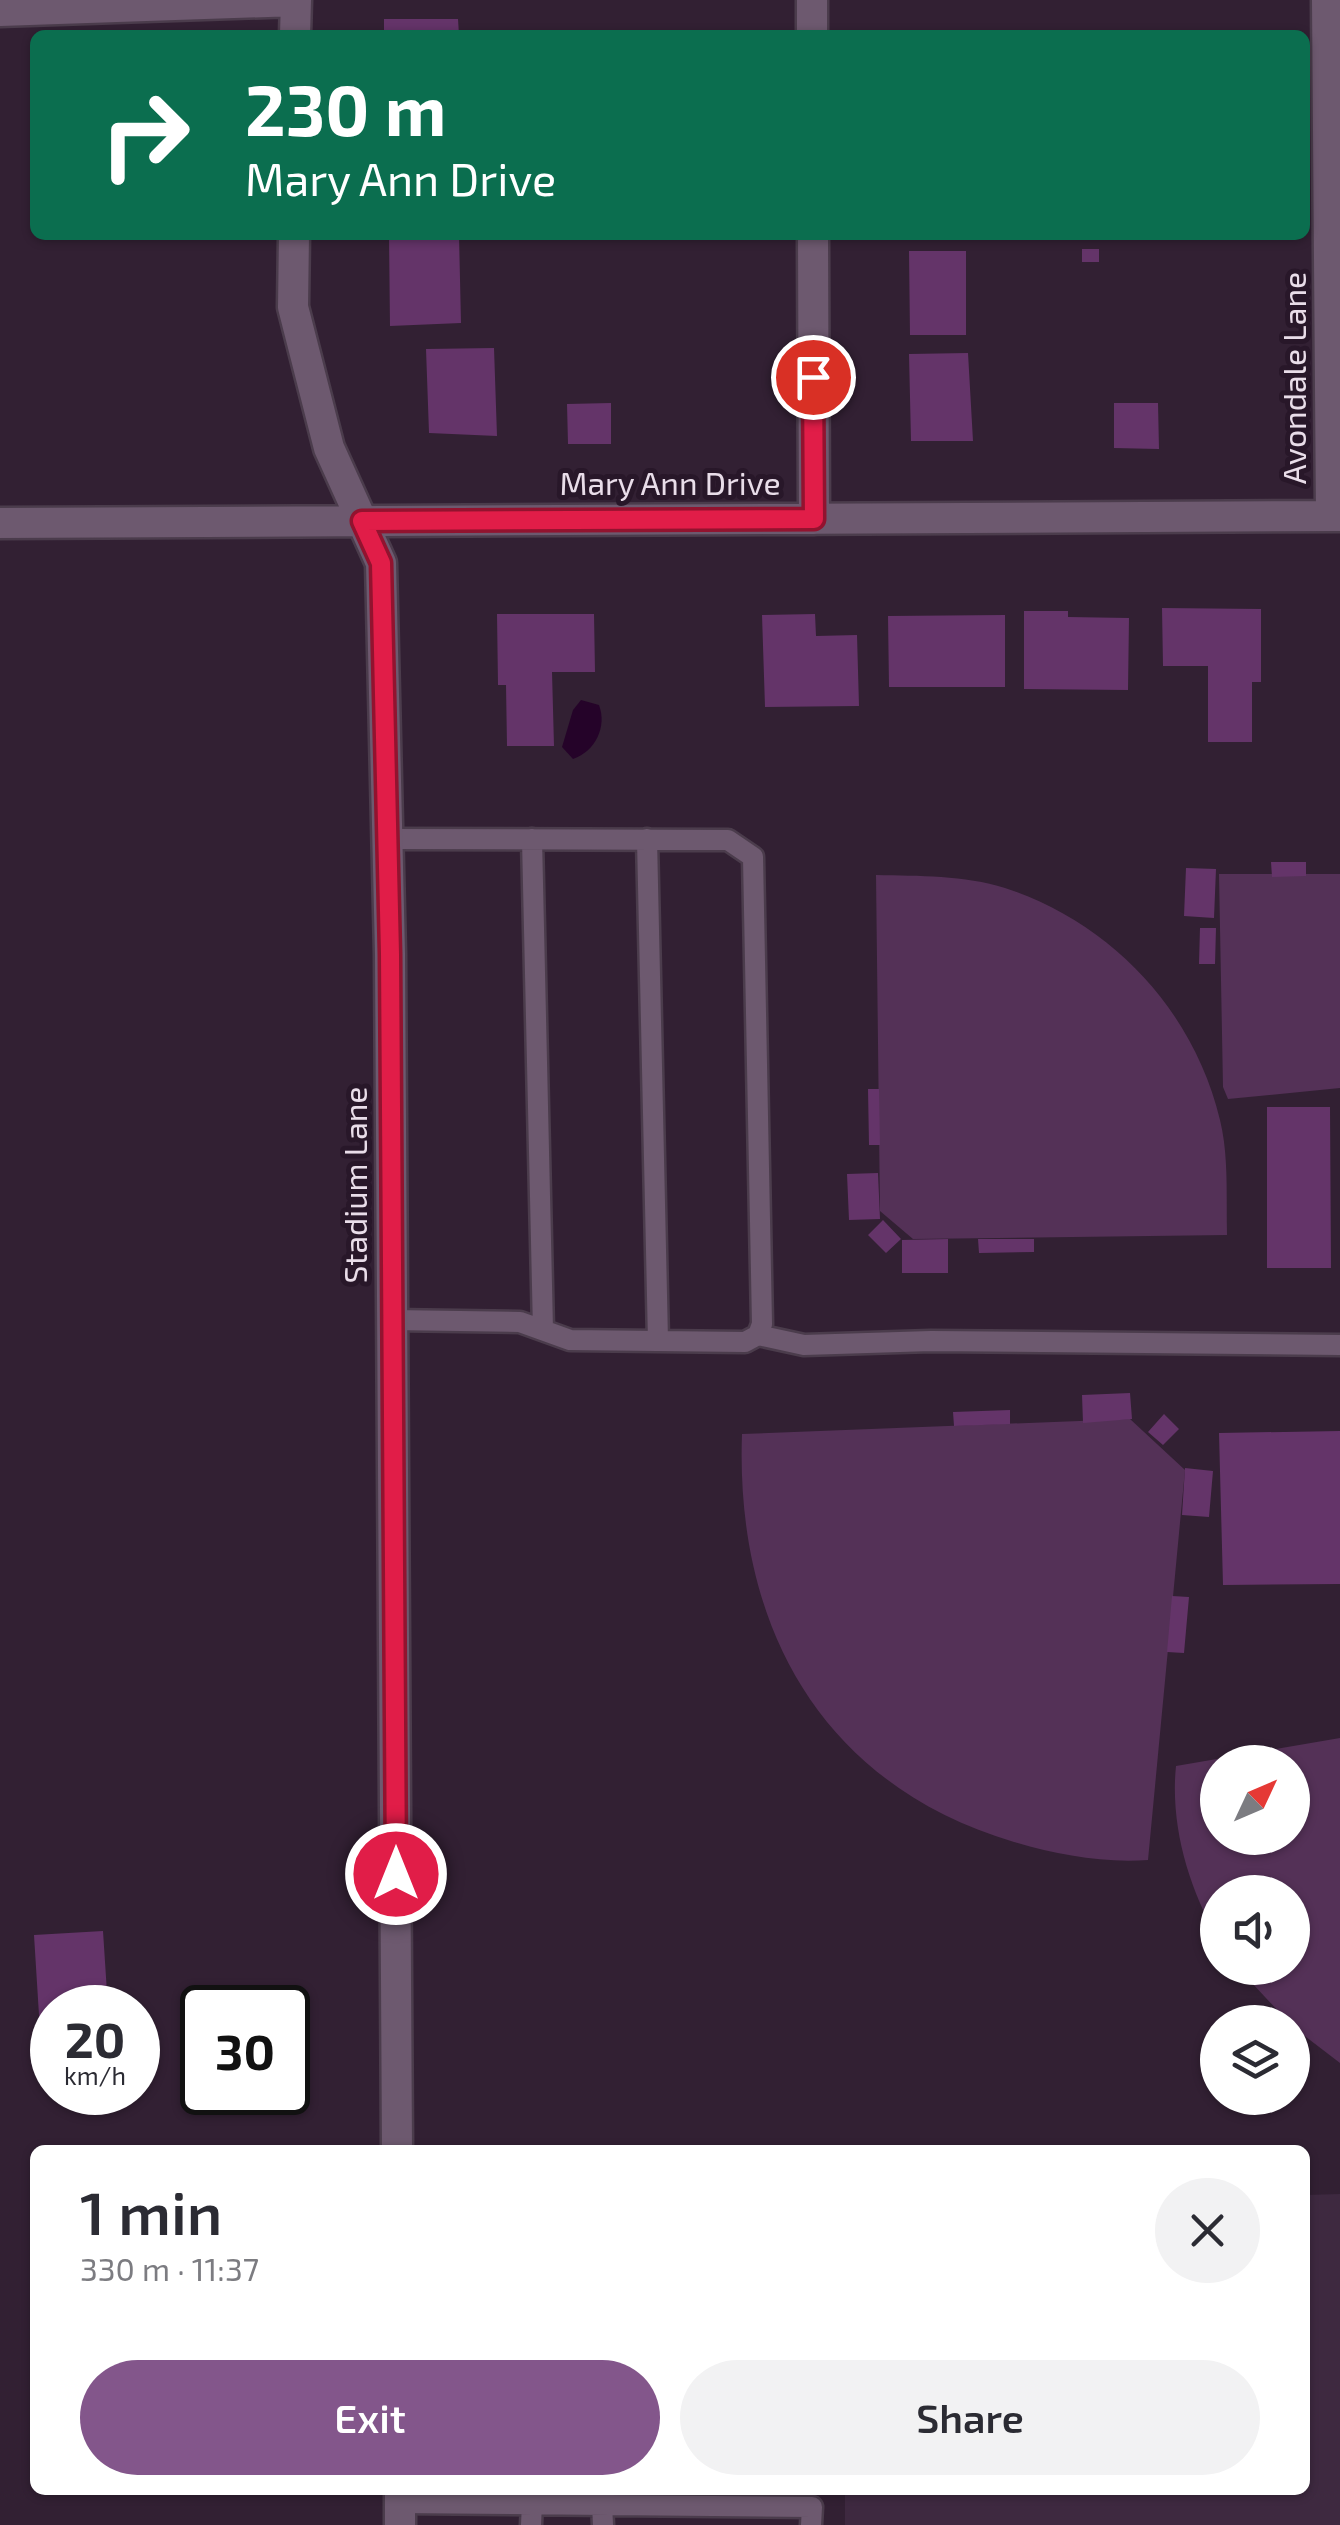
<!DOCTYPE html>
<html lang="en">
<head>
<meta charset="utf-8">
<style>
  :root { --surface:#fff; --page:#f2f2f3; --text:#2b2b33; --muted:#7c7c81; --accent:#83568b }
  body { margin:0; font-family:"Exo 2",sans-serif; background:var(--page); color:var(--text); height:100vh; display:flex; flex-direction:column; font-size:38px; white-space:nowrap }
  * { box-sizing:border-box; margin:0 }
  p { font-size:32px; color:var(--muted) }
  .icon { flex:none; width:55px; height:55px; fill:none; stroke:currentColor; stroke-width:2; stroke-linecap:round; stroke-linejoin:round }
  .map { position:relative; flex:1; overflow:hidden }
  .sheet { position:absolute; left:30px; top:2145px; width:1280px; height:350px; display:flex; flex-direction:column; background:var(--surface); border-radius:15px; box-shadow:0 2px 8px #0004 }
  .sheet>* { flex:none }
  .banner { position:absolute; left:30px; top:30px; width:1280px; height:210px; border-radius:15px; box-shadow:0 2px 8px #0004; background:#0b6e4f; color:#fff; overflow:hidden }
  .needle { width:65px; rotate:46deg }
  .fabs { position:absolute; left:1200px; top:1745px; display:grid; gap:20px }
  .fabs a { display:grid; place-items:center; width:110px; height:110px; border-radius:50%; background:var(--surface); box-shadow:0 2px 8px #0004; font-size:50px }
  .speed { position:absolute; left:30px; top:1985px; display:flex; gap:20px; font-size:50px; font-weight:700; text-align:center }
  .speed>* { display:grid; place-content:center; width:130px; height:130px; border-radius:50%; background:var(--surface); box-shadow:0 2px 8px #0004; line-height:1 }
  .speed small { font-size:25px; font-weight:400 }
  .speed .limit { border:5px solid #111; border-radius:15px; background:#fff; color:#111 }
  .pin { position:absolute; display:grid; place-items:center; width:85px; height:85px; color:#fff; margin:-42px; border:5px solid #fff; border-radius:50%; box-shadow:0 2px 10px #0007 }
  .me { position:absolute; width:110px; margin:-55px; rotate:0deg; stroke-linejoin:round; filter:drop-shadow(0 0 8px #0008) }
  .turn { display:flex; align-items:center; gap:35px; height:210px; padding:0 50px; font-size:45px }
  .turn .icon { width:130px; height:130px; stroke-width:2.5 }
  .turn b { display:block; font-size:70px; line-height:85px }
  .round { display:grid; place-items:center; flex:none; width:105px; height:105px; border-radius:52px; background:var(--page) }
  .headline { display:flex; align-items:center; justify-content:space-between; height:170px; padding:0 50px }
  h1 { font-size:60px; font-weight:600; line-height:75px }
  .cta { display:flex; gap:20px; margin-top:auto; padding:20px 50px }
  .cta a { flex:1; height:115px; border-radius:60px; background:var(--accent); color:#fff; font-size:40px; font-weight:600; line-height:115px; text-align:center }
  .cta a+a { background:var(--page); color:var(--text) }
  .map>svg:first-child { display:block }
</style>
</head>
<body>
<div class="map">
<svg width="1340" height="2525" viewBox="0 0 1340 2525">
  <rect width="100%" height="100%" fill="#322033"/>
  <path fill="#3e2940" d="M1340,2194v331h-495v-35h460v-295z"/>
  <path fill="#543157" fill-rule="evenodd" d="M1219,874h121v214l-112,11 -5,-12z
    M876,875c43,1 88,0 129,13 107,35 189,123 215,232 9,37 6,77 7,115l-314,4 -33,-28z
    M1130,1419l55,51 -37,390c-46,3 -90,-5 -134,-18 -192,-57 -279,-215 -272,-408z
    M1340,1738v325l-47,-36 -55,-59h54v-76h-74l-1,45c-29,-51 -47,-113 -41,-171zM1218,1762h74v76h-74z"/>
  <path fill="#250329" d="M581,700l18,5c8,21 -3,46 -26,54l-11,-12 11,-37z"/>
  <path fill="#643469" d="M384,19h74l1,16h-75z
    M389,235h70l2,88 -71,3z
    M1082,249h17v13h-17z
    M909,251h57v84h-56z
    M494,348l3,88 -68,-3 -3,-84z
    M968,353l5,88h-62l-2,-87z
    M611,403v41h-43l-1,-40z
    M1114,403h44l1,46 -45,-1z
    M1162,608l99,1v73h-9v60h-44v-76h-45z
    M1024,611h44v6l61,1 -1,72 -104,-1z
    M497,614h97l1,58h-43l2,74h-47l-1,-61h-8z
    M815,614l1,22 41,-1 2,71 -94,1 -3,-92z
    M1005,615v72h-116l-1,-71z
    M1271,862h35v14l-34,1z
    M1186,868l30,1 -2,49 -30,-2z
    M1200,928h16l-1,36h-16z
    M868,1089h11l1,56h-11z
    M1267,1107h63l1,161h-64z
    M878,1173l2,46 -31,1 -2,-46z
    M883,1220l18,19 -15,14 -18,-18z
    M948,1239v34h-46v-33z
    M978,1239h56v13l-55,1z
    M1130,1393l2,26 -49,4 -1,-28z
    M1010,1410v14l-56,2 -1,-14z
    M1164,1414l15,15 -16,16 -15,-13z
    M1340,1431v153l-117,1 -4,-152z
    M1185,1468l28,3 -4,46 -27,-2z
    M1172,1596l17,1 -5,56 -17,-1z
    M103,1931l5,77h-56v22l-12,1 -6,-96z"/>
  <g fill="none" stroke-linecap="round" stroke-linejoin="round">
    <g stroke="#4b3c4c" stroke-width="25">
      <path id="lane" d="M387,839l341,1 25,17 9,467 -4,11
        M532,839l11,491
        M647,839l11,502
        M392,1320l128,2 50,18 175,2 13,-7 46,10 127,-4 409,4
        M400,2503l412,4 -1,18
        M602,2504l1,21
        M531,2525l1,-22"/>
    </g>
    <g stroke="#4b3c4c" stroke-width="35">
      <path id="street" d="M812,0v35
        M1327,0l4,516
        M0,11l296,-10
        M295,35l1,-35
        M294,235l-1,72 36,141 52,115 9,391 7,1196
        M813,235l1,284
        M0,523l1340,-7
        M400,2490v35"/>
    </g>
    <use href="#lane" stroke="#6d596f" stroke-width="20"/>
    <use href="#street" stroke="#6d596f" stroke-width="30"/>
  </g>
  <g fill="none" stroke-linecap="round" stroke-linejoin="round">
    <g stroke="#92132f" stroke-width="25">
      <path id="route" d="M396,1874l-6,-920 -9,-391 -19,-42 452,-2 -1,-142"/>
    </g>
    <use href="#route" stroke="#e11d48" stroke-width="18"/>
  </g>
  <g text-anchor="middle" stroke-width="10" stroke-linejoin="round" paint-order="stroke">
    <g font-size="32" fill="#e9dde9" stroke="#281729">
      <text transform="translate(1295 378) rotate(-90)" y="11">Avondale Lane</text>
      <text x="670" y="495">Mary Ann Drive</text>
      <text transform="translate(356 1185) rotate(-90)" y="11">Stadium Lane</text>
    </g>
  </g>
</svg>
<div class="fabs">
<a><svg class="needle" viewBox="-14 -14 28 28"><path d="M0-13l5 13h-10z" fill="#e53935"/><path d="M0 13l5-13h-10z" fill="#7c7c81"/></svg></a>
<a><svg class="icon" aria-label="sound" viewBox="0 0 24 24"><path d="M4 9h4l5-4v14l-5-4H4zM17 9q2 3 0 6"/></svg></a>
<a><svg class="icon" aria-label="layers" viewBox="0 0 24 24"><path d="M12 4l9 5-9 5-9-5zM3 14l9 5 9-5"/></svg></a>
</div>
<div class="speed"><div>20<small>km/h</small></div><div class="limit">30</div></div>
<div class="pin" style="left:813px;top:377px;background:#d93025"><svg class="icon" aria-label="arrive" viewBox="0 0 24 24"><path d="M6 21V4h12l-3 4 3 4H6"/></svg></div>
<svg class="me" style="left:396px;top:1874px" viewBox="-20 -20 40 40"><circle r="17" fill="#e11d48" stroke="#fff" stroke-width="3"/><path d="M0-11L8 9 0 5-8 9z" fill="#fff"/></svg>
<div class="banner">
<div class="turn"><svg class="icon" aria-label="right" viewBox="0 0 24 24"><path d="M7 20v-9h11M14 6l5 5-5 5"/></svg><div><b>230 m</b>Mary Ann Drive</div></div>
</div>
<section class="sheet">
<div class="headline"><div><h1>1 min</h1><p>330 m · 11:37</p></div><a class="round"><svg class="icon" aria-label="close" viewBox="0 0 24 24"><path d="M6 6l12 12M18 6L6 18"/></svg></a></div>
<div class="cta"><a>Exit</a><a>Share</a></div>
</section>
</div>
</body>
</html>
